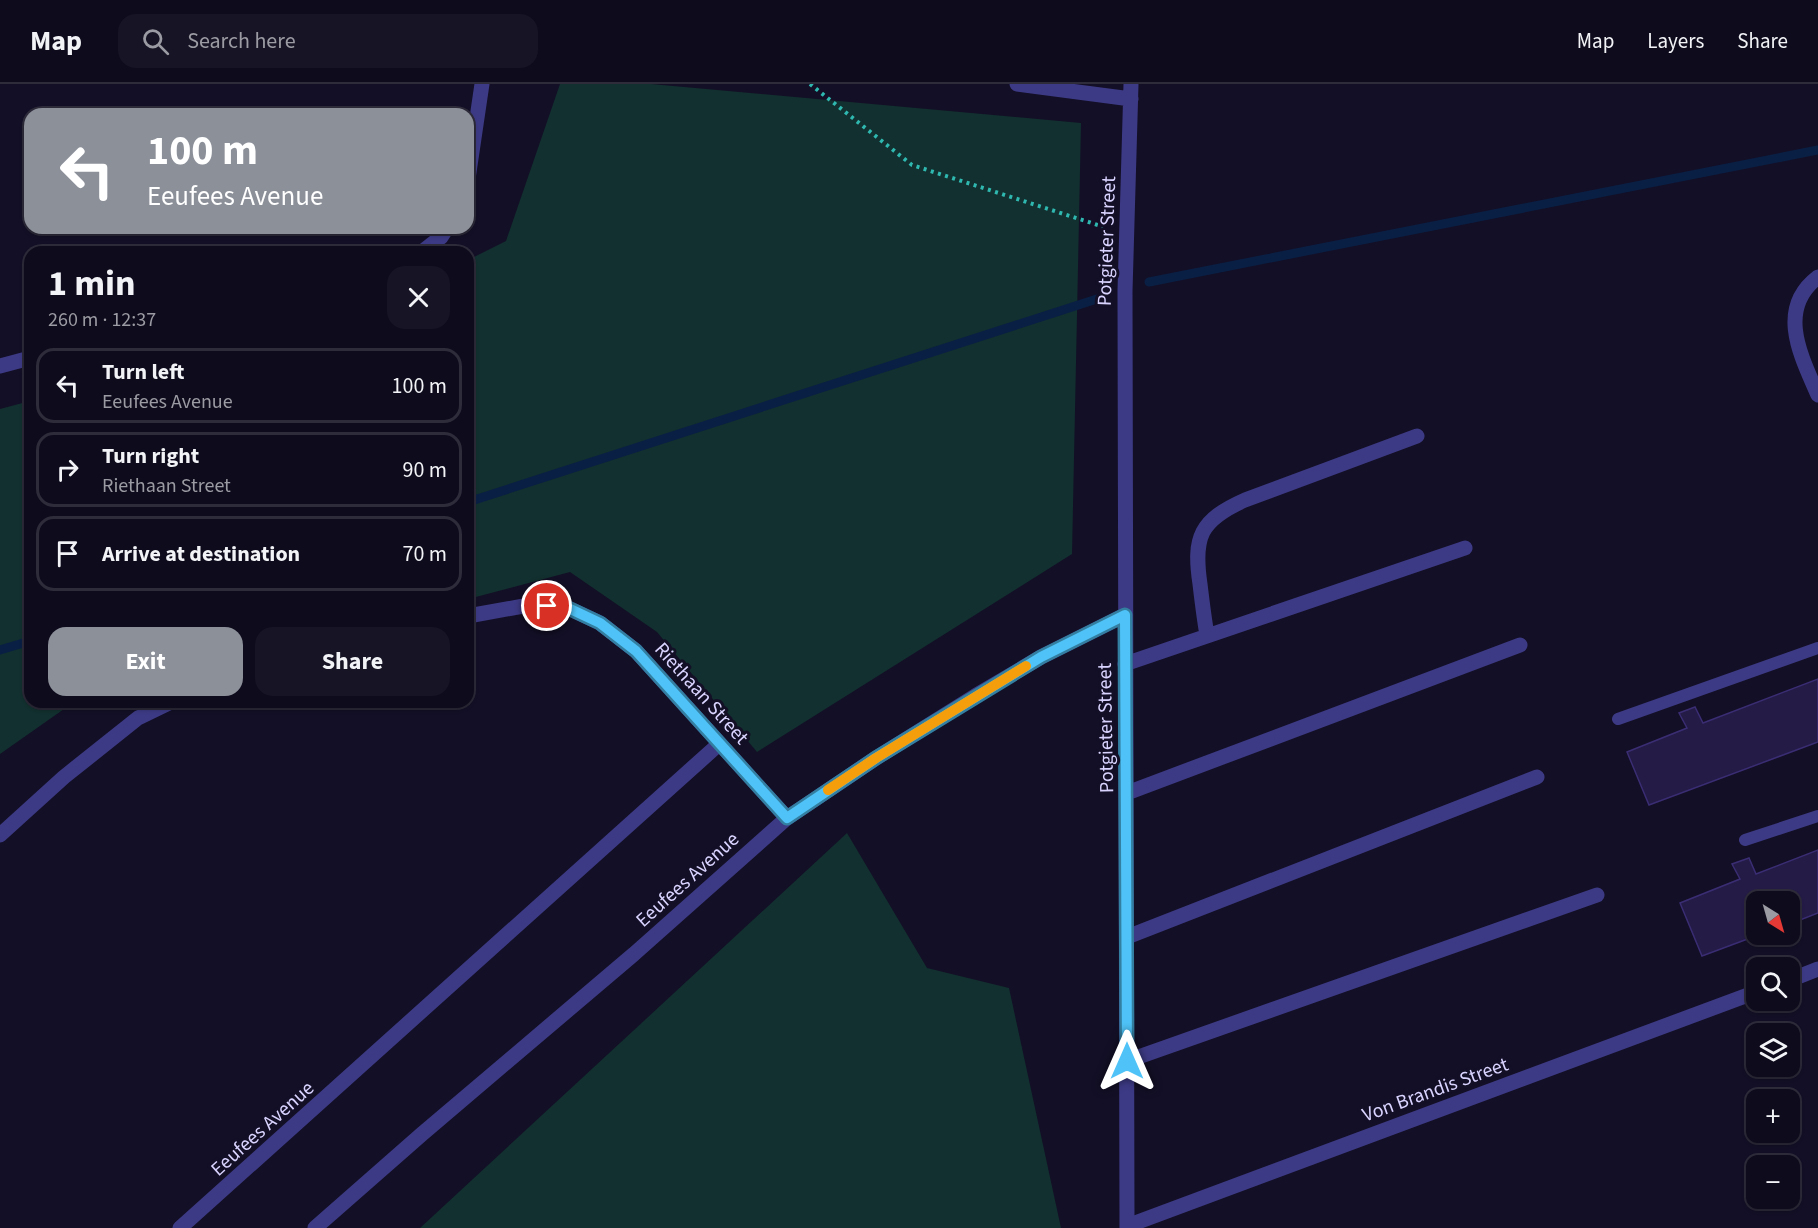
<!DOCTYPE html>
<html lang="en">
<head>
<meta charset="utf-8">
<style>
  :root { --surface:#0e0b1c; --page:#171425; --text:#f1f3f6; --muted:#9b9ba3; --line:#2e2b3b; --accent:#8c9099 }
  body { margin:0; font-family:"Source Sans 3",sans-serif; background:var(--page); color:var(--text); height:100vh; display:flex; flex-direction:column; font-size:22px; white-space:nowrap }
  * { box-sizing:border-box; margin:0 }
  p { font-size:20px; color:var(--muted) }
  .icon { flex:none; width:33px; height:33px; fill:none; stroke:currentColor; stroke-width:2; stroke-linecap:round; stroke-linejoin:round }
  .map { position:relative; flex:1; overflow:hidden }
  .drawer { position:absolute; left:24px; top:162px; width:450px; height:462px; display:flex; flex-direction:column; background:var(--surface); border-radius:18px; box-shadow:0 2px 4px #0004,0 0 0 2px var(--line) }
  .drawer>* { flex:none }
  .top-card { position:absolute; left:24px; top:24px; width:450px; height:126px; border-radius:18px; box-shadow:0 2px 4px #0004,0 0 0 2px var(--line); background:#8c9099; color:#fff; overflow:hidden }
  .needle { width:39px; rotate:143deg }
  .controls { position:absolute; left:1746px; top:807px; display:grid; gap:12px }
  .controls a { display:grid; place-items:center; width:54px; height:54px; border-radius:12px; background:var(--surface); box-shadow:0 2px 4px #0004,0 0 0 2px var(--line); font-size:30px }
  .pin { position:absolute; display:grid; place-items:center; width:51px; height:51px; color:#fff; margin:-26px; border:3px solid #fff; border-radius:50%; box-shadow:0 2px 6px #0007 }
  .me { position:absolute; width:66px; margin:-33px; rotate:0deg; stroke-linejoin:round; filter:drop-shadow(0 0 4px #0008) }
  .turn { display:flex; align-items:center; gap:21px; height:126px; padding:0 24px; font-size:27px }
  .turn .icon { width:78px; height:78px; stroke-width:2.5 }
  .turn b { display:block; font-size:42px; line-height:51px }
  .round { display:grid; place-items:center; flex:none; width:63px; height:63px; border-radius:18px; background:var(--page) }
  .headline { display:flex; align-items:center; justify-content:space-between; height:102px; padding:0 24px }
  h1 { font-size:36px; font-weight:700; line-height:45px }
  .button { display:flex; gap:12px; margin-top:auto; padding:12px 24px }
  .button a { flex:1; height:69px; border-radius:18px; background:var(--accent); color:#fff; font-size:24px; font-weight:700; line-height:69px; text-align:center }
  .button a+a { background:var(--page); color:var(--text) }
  ul { padding:0; list-style:none }
  li { display:flex; align-items:center; gap:18px; height:75px; margin:0 12px 9px; padding:0 12px; border:3px solid var(--line); border-radius:18px }
  li div { flex:1 }
  li b { display:block; font-size:22px }
  li em { font-style:normal }
  header { display:flex; align-items:center; gap:36px; box-sizing:border-box; height:84px; padding:0 30px; background:var(--surface); border-bottom:2px solid var(--line) }
  header strong { font-size:28px }
  nav { display:flex; gap:33px; margin-inline-start:auto; font-size:21px }
  .search { width:420px; height:54px; background:var(--page); display:flex; align-items:center; gap:15px; box-sizing:border-box; padding:0 21px; border-radius:18px; color:var(--muted); font-size:22px }
  .map>svg:first-child { display:block }
</style>
</head>
<body>
<header>
<strong>Map</strong>
<div class="search"><svg class="icon" aria-label="search" viewBox="0 0 24 24"><circle cx="10" cy="10" r="6"/><path d="M15 15l6 6"/></svg>Search here</div>
<nav><a>Map</a><a>Layers</a><a>Share</a></nav>
</header>
<div class="map">
<svg width="1818" height="1144" viewBox="0 0 1818 1144">
  <rect width="100%" height="100%" fill="#130f26"/>
  <path fill="#12302f" d="M560,0h91l430,39 -9,431 -315,198 -100,-120 -87,-60 -102,27v-339l38,-19z
    M30,317v301h44l-74,52v-345z
    M847,749l80,135 82,20 52,240h-641z"/>
  <g fill="none" stroke-linecap="round" stroke-linejoin="round">
    <path stroke="#0a1f44" stroke-width="9" d="M1149,198l669,-132
      M468,418l632,-204
      M0,566l30,-9"/>
  </g>
  <path fill="#241b47" stroke="#3b2d73" stroke-width="1.5" d="M1818,595v63l-169,63 -22,-53 60,-24 -8,-15 16,-6 8,16z
    M1818,766v63l-28,11v-22h-34v32h5l-59,22 -22,-53 60,-24 -8,-15 17,-6 7,16z"/>
  <g fill="none" stroke-linecap="round" stroke-linejoin="round">
    <path stroke="#2fb8b0" stroke-width="4" stroke-dasharray="3 4.5" stroke-linecap="butt" d="M810,0l102,81 192,62"/>
    <path stroke="#3d3a85" stroke-width="12" d="M1618,635l200,-71
      M1745,756l73,-24"/>
    <path stroke="#3d3a85" stroke-width="15" d="M1017,0l114,15
      M468,95l14,-95
      M422,168l19,-15 6,-9
      M1818,193c-42,32 -17,79 0,118
      M0,282l30,-8
      M468,532l61,-11 37,2 34,16 36,28 151,167
      M1207,551c-3,-17 -5,-34 -7,-51 -7,-47 0,-64 45,-84l172,-64
      M1125,580l340,-116
      M1127,709l393,-148
      M0,751l64,-58 74,-59 33,-16
      M1127,853l410,-160
      M1790,896l28,-11
      M1127,977l470,-166
      M1127,1142l629,-234
      M180,1144l539,-484
      M315,1144l107,-94 212,-180 153,-136 89,-60 99,-62 66,-39 84,-42
      M1127,1144l-2,-937 6,-207"/>
  </g>
  <g fill="none" stroke-linecap="round" stroke-linejoin="round">
    <g stroke="#337fa1" stroke-width="15">
      <path id="route" d="M547,522l19,1 34,16 36,28 151,167 89,-60 116,-71 49,-30 84,-42 2,446"/>
    </g>
    <use href="#route" stroke="#4fc3f7" stroke-width="10"/>
    <path stroke="#f59e0b" stroke-width="10" d="M828,706l48,-32 150,-92"/>
  </g>
  <g text-anchor="middle" stroke-width="6" stroke-linejoin="round" paint-order="stroke">
    <g font-size="20" fill="#d9d4ff" stroke="#130f26">
      <text transform="translate(1106 157) rotate(-88)" y="7">Potgieter Street</text>
      <text transform="translate(702 609) rotate(48)" y="7">Riethaan Street</text>
      <text transform="translate(1105 644) rotate(-91)" y="7">Potgieter Street</text>
      <text transform="translate(687 795) rotate(-42)" y="7">Eeufees Avenue</text>
      <text transform="translate(1435 1005) rotate(-20)" y="7">Von Brandis Street</text>
      <text transform="translate(262 1044) rotate(-42)" y="7">Eeufees Avenue</text>
    </g>
  </g>
</svg>
<div class="controls">
<a><svg class="needle" viewBox="-14 -14 28 28"><path d="M0-13l5 13h-10z" fill="#e53935"/><path d="M0 13l5-13h-10z" fill="#9b9ba3"/></svg></a>
<a><svg class="icon" aria-label="search" viewBox="0 0 24 24"><circle cx="10" cy="10" r="6"/><path d="M15 15l6 6"/></svg></a>
<a><svg class="icon" aria-label="layers" viewBox="0 0 24 24"><path d="M12 4l9 5-9 5-9-5zM3 14l9 5 9-5"/></svg></a>
<a>+</a>
<a>−</a>
</div>
<div class="pin" style="left:547px;top:522px;background:#d93025"><svg class="icon" aria-label="arrive" viewBox="0 0 24 24"><path d="M6 21V4h12l-3 4 3 4H6"/></svg></div>
<svg class="me" style="left:1127px;top:977px" viewBox="-20 -20 40 40"><path d="M0-17L14 15 0 8-14 15z" fill="#4fc3f7" stroke="#fff" stroke-width="4"/></svg>
<div class="top-card">
<div class="turn"><svg class="icon" aria-label="left" viewBox="0 0 24 24"><path d="M17 20v-9H6M10 6l-5 5 5 5"/></svg><div><b>100 m</b>Eeufees Avenue</div></div>
</div>
<section class="drawer">
<div class="headline"><div><h1>1 min</h1><p>260 m · 12:37</p></div><a class="round"><svg class="icon" aria-label="close" viewBox="0 0 24 24"><path d="M6 6l12 12M18 6L6 18"/></svg></a></div>
<ul>
<li><svg class="icon" aria-label="left" viewBox="0 0 24 24"><path d="M17 20v-9H6M10 6l-5 5 5 5"/></svg><div><b>Turn left</b><p>Eeufees Avenue</p></div><em>100 m</em></li>
<li><svg class="icon" aria-label="right" viewBox="0 0 24 24"><path d="M7 20v-9h11M14 6l5 5-5 5"/></svg><div><b>Turn right</b><p>Riethaan Street</p></div><em>90 m</em></li>
<li><svg class="icon" aria-label="arrive" viewBox="0 0 24 24"><path d="M6 21V4h12l-3 4 3 4H6"/></svg><div><b>Arrive at destination</b></div><em>70 m</em></li>
</ul>
<div class="button"><a>Exit</a><a>Share</a></div>
</section>
</div>
</body>
</html>
